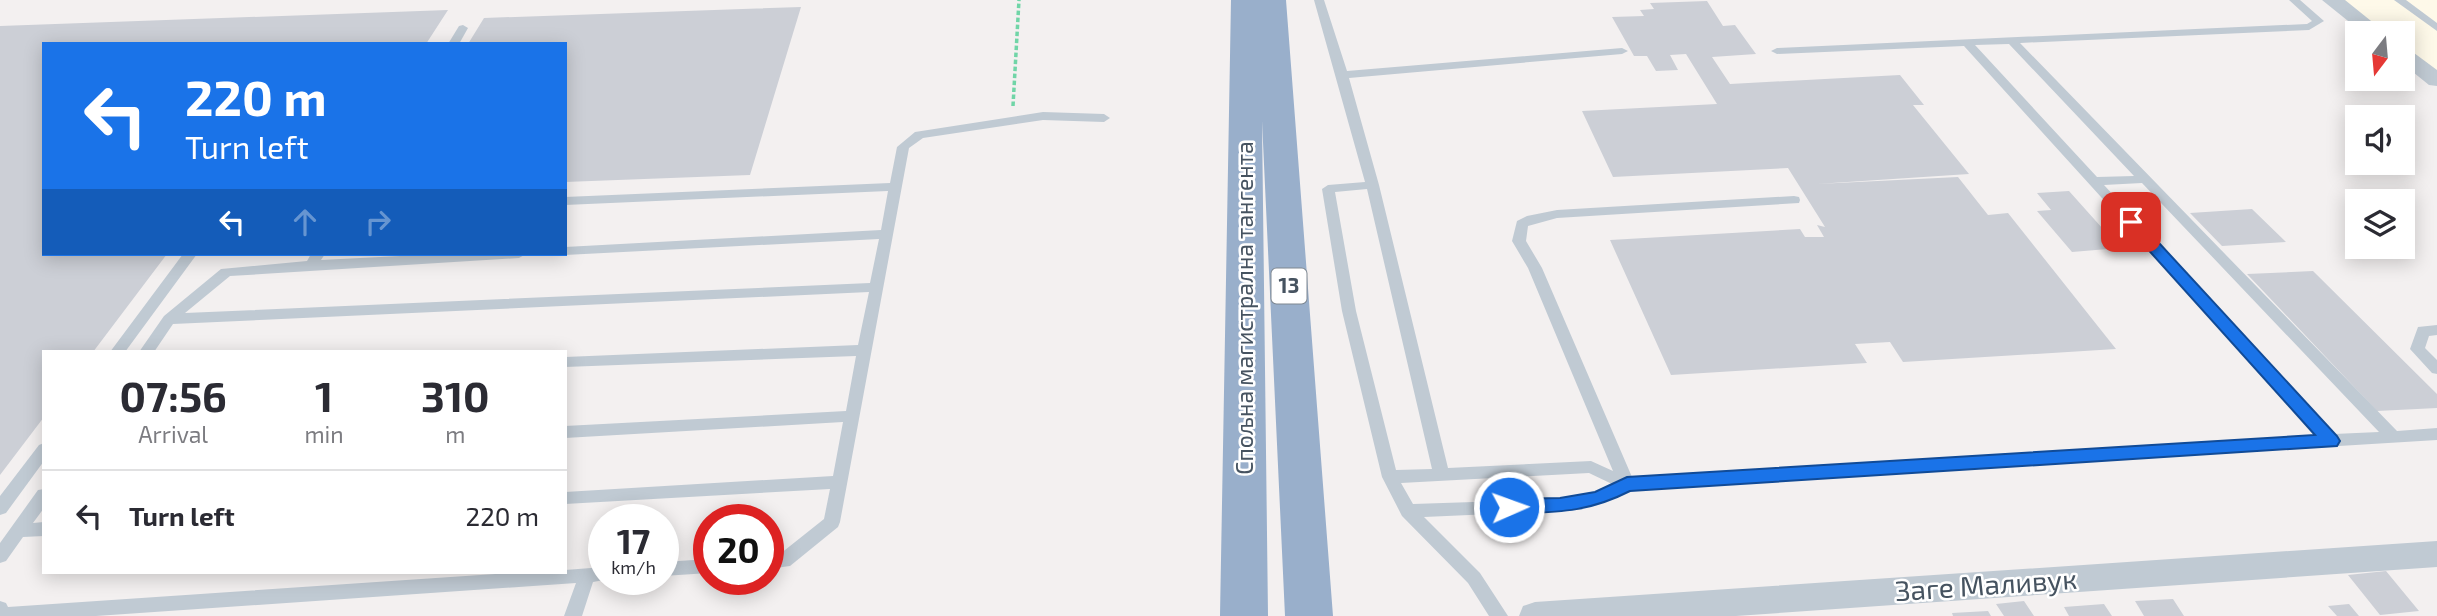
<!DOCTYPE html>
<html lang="en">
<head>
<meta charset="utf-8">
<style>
  :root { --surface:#fff; --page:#f2f2f3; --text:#2b2b33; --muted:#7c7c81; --line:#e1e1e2 }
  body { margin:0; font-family:"Exo 2",sans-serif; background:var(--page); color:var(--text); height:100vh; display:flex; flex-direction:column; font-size:26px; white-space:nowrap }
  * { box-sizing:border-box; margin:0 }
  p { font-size:23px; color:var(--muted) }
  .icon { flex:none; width:38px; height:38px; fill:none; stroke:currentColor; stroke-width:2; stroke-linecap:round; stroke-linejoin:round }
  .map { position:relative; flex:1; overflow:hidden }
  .panel { position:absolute; left:42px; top:350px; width:525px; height:224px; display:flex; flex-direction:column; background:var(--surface); border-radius:0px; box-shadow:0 4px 18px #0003 }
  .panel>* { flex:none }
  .hud { position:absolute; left:42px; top:42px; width:525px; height:214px; border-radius:0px; box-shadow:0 4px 18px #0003; background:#1a73e8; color:#fff; overflow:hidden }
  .needle { width:46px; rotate:196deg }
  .fabs { position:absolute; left:2345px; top:21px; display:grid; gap:14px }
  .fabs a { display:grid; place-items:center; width:70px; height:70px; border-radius:0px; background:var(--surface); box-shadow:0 4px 18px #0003; font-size:35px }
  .speed { position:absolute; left:588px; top:504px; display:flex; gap:14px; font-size:35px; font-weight:700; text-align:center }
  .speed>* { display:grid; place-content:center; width:91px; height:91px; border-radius:50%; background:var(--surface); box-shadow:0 4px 18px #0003; line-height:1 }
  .speed small { font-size:18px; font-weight:400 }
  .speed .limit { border:10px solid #d22; background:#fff; color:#111 }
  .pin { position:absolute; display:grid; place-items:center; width:60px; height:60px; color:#fff; margin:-30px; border-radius:14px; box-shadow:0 4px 10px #0006 }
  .me { position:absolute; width:77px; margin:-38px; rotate:88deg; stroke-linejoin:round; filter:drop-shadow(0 0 5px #0008) }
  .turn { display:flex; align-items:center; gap:24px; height:147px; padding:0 28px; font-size:32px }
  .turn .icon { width:91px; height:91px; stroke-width:2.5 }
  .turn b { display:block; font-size:49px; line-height:60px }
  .lanes { display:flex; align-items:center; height:66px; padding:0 28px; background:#0003; justify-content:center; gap:35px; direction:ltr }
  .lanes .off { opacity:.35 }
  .eta { display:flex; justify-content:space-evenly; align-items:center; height:119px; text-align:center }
  .eta b { font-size:42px; font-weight:700; line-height:49px }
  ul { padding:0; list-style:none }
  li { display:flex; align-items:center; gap:21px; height:91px; padding:0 28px; border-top:2px solid var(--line) }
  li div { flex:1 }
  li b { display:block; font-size:26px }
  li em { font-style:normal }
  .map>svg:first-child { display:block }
</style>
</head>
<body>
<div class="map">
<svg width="2437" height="616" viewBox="0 0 2437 616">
  <rect width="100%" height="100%" fill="#f3f0f0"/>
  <path fill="#fef9e9" d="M2342,0h95v73l-34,-26v-14h-18z"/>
  <path fill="#cccfd6" d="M1707,1l16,25 12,-1 21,29 -44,3 18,27 170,-9 24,30h-11l56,69 -152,10 141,-7 30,38 20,-2 108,136 -213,13 -13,-20 -35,2 12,19 -196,12 -61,-135 190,-11 5,8h19l-7,-12 8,2 -37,-59 -175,9 -31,-66 135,-7 -31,-50 -16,1 8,15 -22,1 -9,-15h-13l-22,-39 32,-1 -4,-6 14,-1 -4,-6z
    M801,7l-51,168 -185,7v-138h-97l16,-26z
    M448,10l-22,34h-382v210h123l-74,98h-49v65l-44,58v-449z
    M2069,191l51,57 -48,4 -35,-41 14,-1 -14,-17z
    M2252,209l34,33 -64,4 -32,-33z
    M2313,271l124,123v14l-60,3 -130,-137z
    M2386,571l33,40 -39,4 -32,-40z
    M2173,599l11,17h-40l-9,-15z
    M2024,601l10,15h-30l-8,-12z
    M2104,604l8,12h-43l-5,-9z
    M2349,604l10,12h-22l-9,-10z
    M1988,611l3,5h-38l-1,-3z"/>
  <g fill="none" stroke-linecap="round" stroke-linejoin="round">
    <path stroke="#70d5a7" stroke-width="3.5" stroke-dasharray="4.5 2.5" stroke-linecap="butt" d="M1013,106l6,-106"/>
    <path fill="#c0cad3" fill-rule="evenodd" d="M1314,0h10l23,71 275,-23 6,3 -6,3 -273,24 30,107 69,283 143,-7 22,10 -85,-203 -16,-27 5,-20 10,-5 30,-6 237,-14 5,1 1,3 -1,3 -242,15 -29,8 -2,15 16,27 90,209 685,-42 -353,-389 -187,8 -6,-3 6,-3 530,-24 5,-3 -23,-21h11l24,21 -15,9 -289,13 377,388 40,-3v12l-808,50 -31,15 -38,6 -136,6 56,56 28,43h-19l-21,-33 -66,-67 -20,-39 -40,-166 -20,-122 6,-4 37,-3zM2009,44l125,132 -37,1 -122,-132zM2142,183l237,249 -45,2 -230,-249zM1367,189l65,280 -36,1 -40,-159 -21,-119zM1589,473l23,11 -17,9 -35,6 -147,5 -12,-21z
      M2394,0h12l31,23v8z
      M463,25l5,3 -9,16h-11l11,-18z
      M1043,112l61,2 6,4 -6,4 -61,-2 -120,18 -14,10 -69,374 -2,5 -48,39 -22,3v-14l12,-1 44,-35 6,-30 -265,15v-12l268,-16 10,-54 -278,16v-12l281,-15 10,-55 -291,11v-10l293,-12 11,-53 -696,32 -19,28h-15l25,-36 57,-47 86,-8 4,-7h14l-4,6 118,-6h87l-7,4 -289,18 -45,37 685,-30 9,-44 -314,16 -5,-1h5v-7l316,-17 7,-39 -323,14v-8l325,-14 7,-36 18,-15z
      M183,254h14l-72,98h-15z
      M2437,325v10l-8,1 -4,12 12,12v14l-5,-1 -22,-24 8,-22z
      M44,443v18l-38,52 -6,2v-19l39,-51z
      M44,489v19l-11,15 11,-1v14l-21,1 -17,24 -6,2v-20l38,-53z
      M709,559v14l-46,3v-14z
      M604,567v12h5l-16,3 -11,34h-18l12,-33 -480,33h-96v-15l6,2 2,4 517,-35h40v-2z"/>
    <path fill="#c0cad3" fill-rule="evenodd" d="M2322,0h23l41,33h-23z
      M2403,48l7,2 27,20v16l-8,-1 -26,-21z
      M2437,541v26l-701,49h-217l4,-10 12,-4z"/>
    <path fill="#99afcb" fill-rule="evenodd" d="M1231,0h55l47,616h-48l-23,-495 6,495h-48z"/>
  </g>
  <path fill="#1a73e8" stroke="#114b97" stroke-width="2" d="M2131,217l5,1 201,218 3,5 -3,5 -707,45c-43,22 -74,21 -121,23l-6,-2 -3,-5 3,-5 6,-3 51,-1 35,-6 32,-15 688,-42 -189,-210 -2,-3 2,-4z"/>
  <g text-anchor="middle" stroke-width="5" stroke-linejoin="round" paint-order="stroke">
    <rect fill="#fff" stroke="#7e8790" stroke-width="2" x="1271.5" y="268.5" width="35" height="35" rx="5"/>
    <g font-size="21" font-weight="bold" fill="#465360">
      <text x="1289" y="293">13</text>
    </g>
    <g font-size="23" fill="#465360" stroke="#fff">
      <text transform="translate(1245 308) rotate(-90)" y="8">Спољна магистрална тангента</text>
    </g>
    <g font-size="28" fill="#465360" stroke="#fff">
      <text transform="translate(1986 585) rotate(-4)" y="10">Заге Маливук</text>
    </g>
  </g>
</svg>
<div class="fabs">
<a><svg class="needle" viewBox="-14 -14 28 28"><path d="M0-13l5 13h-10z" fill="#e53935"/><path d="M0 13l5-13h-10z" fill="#7c7c81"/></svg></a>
<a><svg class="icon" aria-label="sound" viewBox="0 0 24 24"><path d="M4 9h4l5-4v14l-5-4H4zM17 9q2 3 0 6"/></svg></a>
<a><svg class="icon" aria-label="layers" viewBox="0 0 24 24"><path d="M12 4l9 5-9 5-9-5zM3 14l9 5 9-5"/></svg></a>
</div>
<div class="speed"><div>17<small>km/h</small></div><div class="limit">20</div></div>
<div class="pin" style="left:2131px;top:222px;background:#d93025"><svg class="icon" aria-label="arrive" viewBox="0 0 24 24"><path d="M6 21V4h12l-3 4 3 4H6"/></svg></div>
<svg class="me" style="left:1509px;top:507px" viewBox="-20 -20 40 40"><circle r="17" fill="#1a73e8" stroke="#fff" stroke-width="3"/><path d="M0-11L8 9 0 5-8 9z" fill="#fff"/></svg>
<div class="hud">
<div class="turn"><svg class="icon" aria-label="left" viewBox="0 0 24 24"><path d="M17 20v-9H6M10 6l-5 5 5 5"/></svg><div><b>220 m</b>Turn left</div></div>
<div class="lanes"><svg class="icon" aria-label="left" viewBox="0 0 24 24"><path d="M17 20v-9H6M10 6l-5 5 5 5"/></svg><svg class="icon off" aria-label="ahead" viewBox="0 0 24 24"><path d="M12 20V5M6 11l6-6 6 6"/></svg><svg class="icon off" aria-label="right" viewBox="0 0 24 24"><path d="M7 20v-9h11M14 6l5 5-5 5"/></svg></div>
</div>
<section class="panel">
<div class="eta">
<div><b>07:56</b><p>Arrival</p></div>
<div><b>1</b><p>min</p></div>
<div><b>310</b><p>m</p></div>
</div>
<ul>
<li><svg class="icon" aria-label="left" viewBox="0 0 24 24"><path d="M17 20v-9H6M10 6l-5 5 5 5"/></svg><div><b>Turn left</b></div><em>220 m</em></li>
</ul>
</section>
</div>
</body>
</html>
